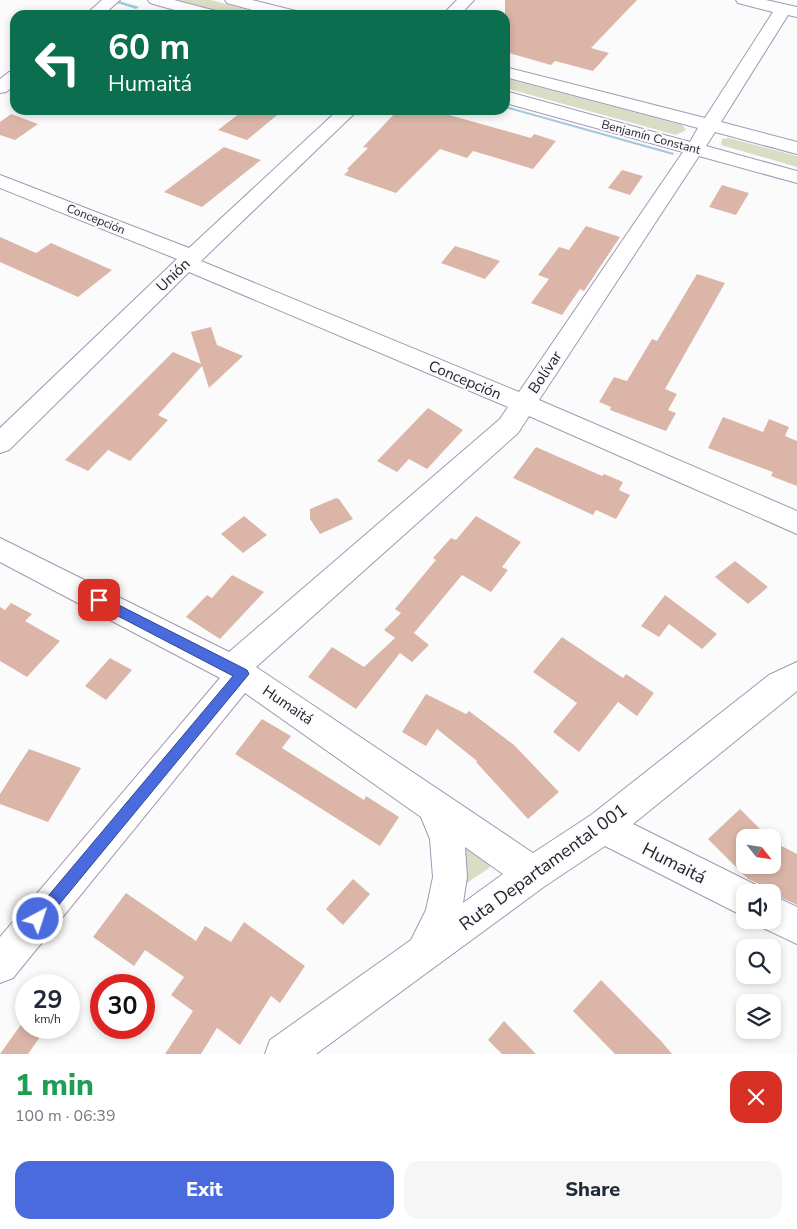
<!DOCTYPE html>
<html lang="en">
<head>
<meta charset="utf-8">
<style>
  :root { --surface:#fff; --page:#f6f6f7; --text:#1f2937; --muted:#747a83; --accent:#496bde }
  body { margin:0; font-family:"Nunito Sans",sans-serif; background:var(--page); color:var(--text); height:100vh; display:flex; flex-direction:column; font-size:19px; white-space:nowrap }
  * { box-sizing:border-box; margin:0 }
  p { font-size:16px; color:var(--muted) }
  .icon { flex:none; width:28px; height:28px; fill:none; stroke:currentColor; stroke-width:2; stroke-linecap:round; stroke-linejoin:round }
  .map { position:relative; height:1054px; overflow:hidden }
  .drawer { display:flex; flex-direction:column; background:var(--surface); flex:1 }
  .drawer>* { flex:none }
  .top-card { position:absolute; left:10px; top:10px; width:500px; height:105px; border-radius:15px; box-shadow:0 2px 8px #0003; background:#0b6e4f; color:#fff; overflow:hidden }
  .needle { width:32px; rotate:120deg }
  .fabs { position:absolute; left:736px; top:829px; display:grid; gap:10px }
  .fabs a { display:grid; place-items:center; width:45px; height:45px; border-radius:10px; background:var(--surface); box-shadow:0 2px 8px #0003; font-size:25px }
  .speed { position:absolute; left:15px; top:974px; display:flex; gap:10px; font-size:25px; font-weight:700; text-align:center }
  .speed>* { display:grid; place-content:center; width:65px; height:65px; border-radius:50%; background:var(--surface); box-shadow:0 2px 8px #0003; line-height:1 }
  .speed small { font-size:12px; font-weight:400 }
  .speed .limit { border:8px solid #d22; background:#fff; color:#111 }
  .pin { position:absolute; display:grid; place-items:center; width:42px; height:42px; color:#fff; margin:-21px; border-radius:10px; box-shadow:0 2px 8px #0006 }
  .me { position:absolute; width:55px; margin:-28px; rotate:40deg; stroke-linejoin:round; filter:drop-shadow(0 0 4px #0008) }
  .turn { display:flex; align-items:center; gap:18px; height:105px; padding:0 15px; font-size:22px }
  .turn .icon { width:65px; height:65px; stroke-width:2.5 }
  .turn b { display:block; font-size:35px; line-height:42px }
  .round { display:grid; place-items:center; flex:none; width:52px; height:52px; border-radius:15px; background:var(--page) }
  .head { display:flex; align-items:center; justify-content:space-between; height:85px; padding:0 15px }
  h1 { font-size:30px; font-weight:800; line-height:38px; color:#1e9e55 }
  .button { display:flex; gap:10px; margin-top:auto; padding:10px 15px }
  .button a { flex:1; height:58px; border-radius:15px; background:var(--accent); color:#fff; font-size:20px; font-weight:800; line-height:58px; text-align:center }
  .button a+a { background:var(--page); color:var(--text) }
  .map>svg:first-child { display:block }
</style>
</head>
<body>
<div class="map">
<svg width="797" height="1054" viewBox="0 0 797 1054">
  <rect width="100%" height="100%" fill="#fbfbfb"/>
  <path fill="#d9ddc5" d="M178,0h33l56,15h-34z
    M505,78l177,47 4,5 -10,5 -171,-47z
    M729,138l68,18v11l-76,-22 1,-6z
    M459,842l33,22 -3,4 -25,17z"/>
  <path fill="#a3c9e1" d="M505,106l169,47 -1,2 -168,-47z"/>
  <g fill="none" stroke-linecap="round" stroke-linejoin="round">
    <path fill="#a3c9e1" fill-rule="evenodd" d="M107,0h9l23,7 -3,2z"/>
  </g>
  <path fill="#dbb6a8" d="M505,0h132l-46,48 18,5 -16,18 -38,-10 -4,4 -46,-13z
    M244,110h39l-36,30 -29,-10z
    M398,110h33l100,28 3,-4 22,7 -23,28 -60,-18 -6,7 -27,-9 -44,44 -52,-18 5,-5 -2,-1 21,-21 -5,-1z
    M11,114l27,10 -23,16 -15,-5v-13z
    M224,147l37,13 -59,47 -38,-15z
    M622,170l21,6 -13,19 -22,-7z
    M722,185l27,8 -13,22 -27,-8z
    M586,226l34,11 -36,54 -4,-2 -18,26 -31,-12 18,-24 -11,-4 21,-28 10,3z
    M0,237l36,16 15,-10 61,27 -34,27 -78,-35z
    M455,246l13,4 32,11 -15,18 -44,-16z
    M697,274l28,9 -60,106 12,5 -9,16 8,3 -10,18 -56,-21 1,-3 -12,-5 15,-25 13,4 25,-42 5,2z
    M211,327l6,18 26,11 -34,32 -7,-22 -44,49 10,5 -38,41 -22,-11 -20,21 -23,-11 108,-108 28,12 -10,-32z
    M428,408l35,22 -36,39 -18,-10 -12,13 -20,-11z
    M723,417l40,15 6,-13 20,8 -4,9 12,5v45l-26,-10 2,-4 -65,-24z
    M536,447l66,29 2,-2 19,8 -4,8 11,5 -14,24 -20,-9 -3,5 -80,-37z
    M336,498l3,1 14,20 -33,15 -10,-15v-10z
    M244,516l23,19 -24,18 -22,-19z
    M476,516l45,26 -19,25 6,3 -17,22 -29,-17 -48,58 15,12 -17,17 -12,-9 -44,56 -48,-32 24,-30 32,20 31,-29 -11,-8 17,-17 -6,-4 41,-49 -3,-2 18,-20 5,2z
    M735,561l33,26 -20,17 -33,-27z
    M232,575l32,17 -44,47 -34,-22 21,-22 5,3z
    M665,595l52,39 -15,15 -33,-25 -10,13 -18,-11z
    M11,603l21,11 -7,7 35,20 -33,36 -27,-16v-54l5,3z
    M562,637l61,41 3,-4 28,19 -17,23 -19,-14 -39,50 -26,-20 24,-29 -44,-31z
    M110,658l22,12 -26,30 -21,-14z
    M426,694l40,20 3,-3 45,34 45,47 -31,27 -52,-57 1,-1 -40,-32 -11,17 -24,-14z
    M262,719l29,17 -9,12 82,52 2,-4 33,21 -19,29 -145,-92z
    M29,749l52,19 -33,54 -48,-18v-10z
    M740,809l29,29h-24v27h27v-24l25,13v51l-33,-16 -2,2 -3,-7 -11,-5 -40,-40z
    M353,879l17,15 -27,31 -17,-16z
    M126,893l70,48 9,-15 26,16 13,-20 61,44 -25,37 -9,-7 -31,49 -23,-17 -16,26h-36l28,-43 -22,-16 13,-18 -39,-27 -11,16 -41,-29z
    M601,980l61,62 10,12h-57l-42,-43z
    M504,1021l32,33h-34l-14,-14z
    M22,1023l18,14 -12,17h-28z"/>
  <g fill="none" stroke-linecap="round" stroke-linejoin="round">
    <g stroke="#a596b5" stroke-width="2">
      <path id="minor" d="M102,0h18l-17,15h-18z
        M148,0h26l42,11 2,4h-26l-42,-12z
        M225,0h27l44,11 2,4h-27l-44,-12z
        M457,0h17l-14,15h-18z
        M736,0h30l31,7v10l-9,-2 -67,107 76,20v12l-82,-22 -9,14 91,25v12l-98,-27 -160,244 258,111v23l-268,-118 -11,17 -262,234 277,186 58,-38 178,-140 28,-13v29l-164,133 125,62 2,6h-15v25l-140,-71 -60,40 -229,168h-51l5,-14 141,-100 15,-30 7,-33 -3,-38 -9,-22 -176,-124 -232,285 -13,5v-46l220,-259 -220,-116v-24l229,114 271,-233 8,-12 -319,-135 -180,178 -9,3v-25l177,-169 -177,-71v-13l189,73 149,-138h20l-157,151 318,131 164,-240 -178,-49v-12l185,51 8,-14 -193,-51v-10l200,51 68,-106 -35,-9zM465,847l38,27 -40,29 4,-26z
        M15,71v14l-9,7 -6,1v-14l9,-7z
        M772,895l25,12v37l-38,-18 -2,-6h15z"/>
    </g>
    <use href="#minor" fill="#fff" fill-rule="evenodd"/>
  </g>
  <path fill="#496bde" stroke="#2f4690" d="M99,595l148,75 2,4 -206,250 -5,2 -5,-2 -2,-5 2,-5 200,-238 -138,-72 -2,-4 2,-3z"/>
  <g text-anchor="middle" stroke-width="4" stroke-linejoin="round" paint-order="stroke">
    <g font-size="12" fill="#29232f" stroke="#fbfbfb">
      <text transform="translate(651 137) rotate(15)" y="4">Benjamín Constant</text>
      <text transform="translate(96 219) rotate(22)" y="4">Concepción</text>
    </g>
    <g font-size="15" fill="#29232f" stroke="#fbfbfb">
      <text transform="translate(173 275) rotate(-44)" y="5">Unión</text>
      <text transform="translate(545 372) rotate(-56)" y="5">Bolívar</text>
      <text transform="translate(465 380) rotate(23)" y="5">Concepción</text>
      <text transform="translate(288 705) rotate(34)" y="5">Humaitá</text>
    </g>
    <g font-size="18" fill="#29232f" stroke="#fbfbfb">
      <text transform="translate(674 863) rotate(27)" y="6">Humaitá</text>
      <text transform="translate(543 867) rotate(-36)" y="6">Ruta Departamental 001</text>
    </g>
  </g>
</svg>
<div class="fabs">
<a><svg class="needle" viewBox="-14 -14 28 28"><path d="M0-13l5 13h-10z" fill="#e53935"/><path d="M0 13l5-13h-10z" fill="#747a83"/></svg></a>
<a><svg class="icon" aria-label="sound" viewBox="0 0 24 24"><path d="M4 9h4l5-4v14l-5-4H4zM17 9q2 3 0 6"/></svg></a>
<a><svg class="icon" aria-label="search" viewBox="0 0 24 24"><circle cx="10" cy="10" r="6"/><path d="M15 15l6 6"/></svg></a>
<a><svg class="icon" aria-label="layers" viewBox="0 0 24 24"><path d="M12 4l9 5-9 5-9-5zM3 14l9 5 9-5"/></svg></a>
</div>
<div class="speed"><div>29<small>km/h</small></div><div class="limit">30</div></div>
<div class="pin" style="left:99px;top:600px;background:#d93025"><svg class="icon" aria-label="arrive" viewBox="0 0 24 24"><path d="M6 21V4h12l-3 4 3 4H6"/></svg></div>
<svg class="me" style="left:38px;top:919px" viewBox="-20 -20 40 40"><circle r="17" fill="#496bde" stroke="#fff" stroke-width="3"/><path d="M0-11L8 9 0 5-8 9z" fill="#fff"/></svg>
<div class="top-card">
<div class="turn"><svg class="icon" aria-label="left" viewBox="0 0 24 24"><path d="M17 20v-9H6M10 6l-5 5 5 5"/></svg><div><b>60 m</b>Humaitá</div></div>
</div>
</div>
<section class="drawer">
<div class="head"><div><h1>1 min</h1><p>100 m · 06:39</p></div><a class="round" style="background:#d93025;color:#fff"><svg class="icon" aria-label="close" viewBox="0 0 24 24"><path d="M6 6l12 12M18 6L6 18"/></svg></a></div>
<div class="button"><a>Exit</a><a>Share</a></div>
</section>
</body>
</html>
